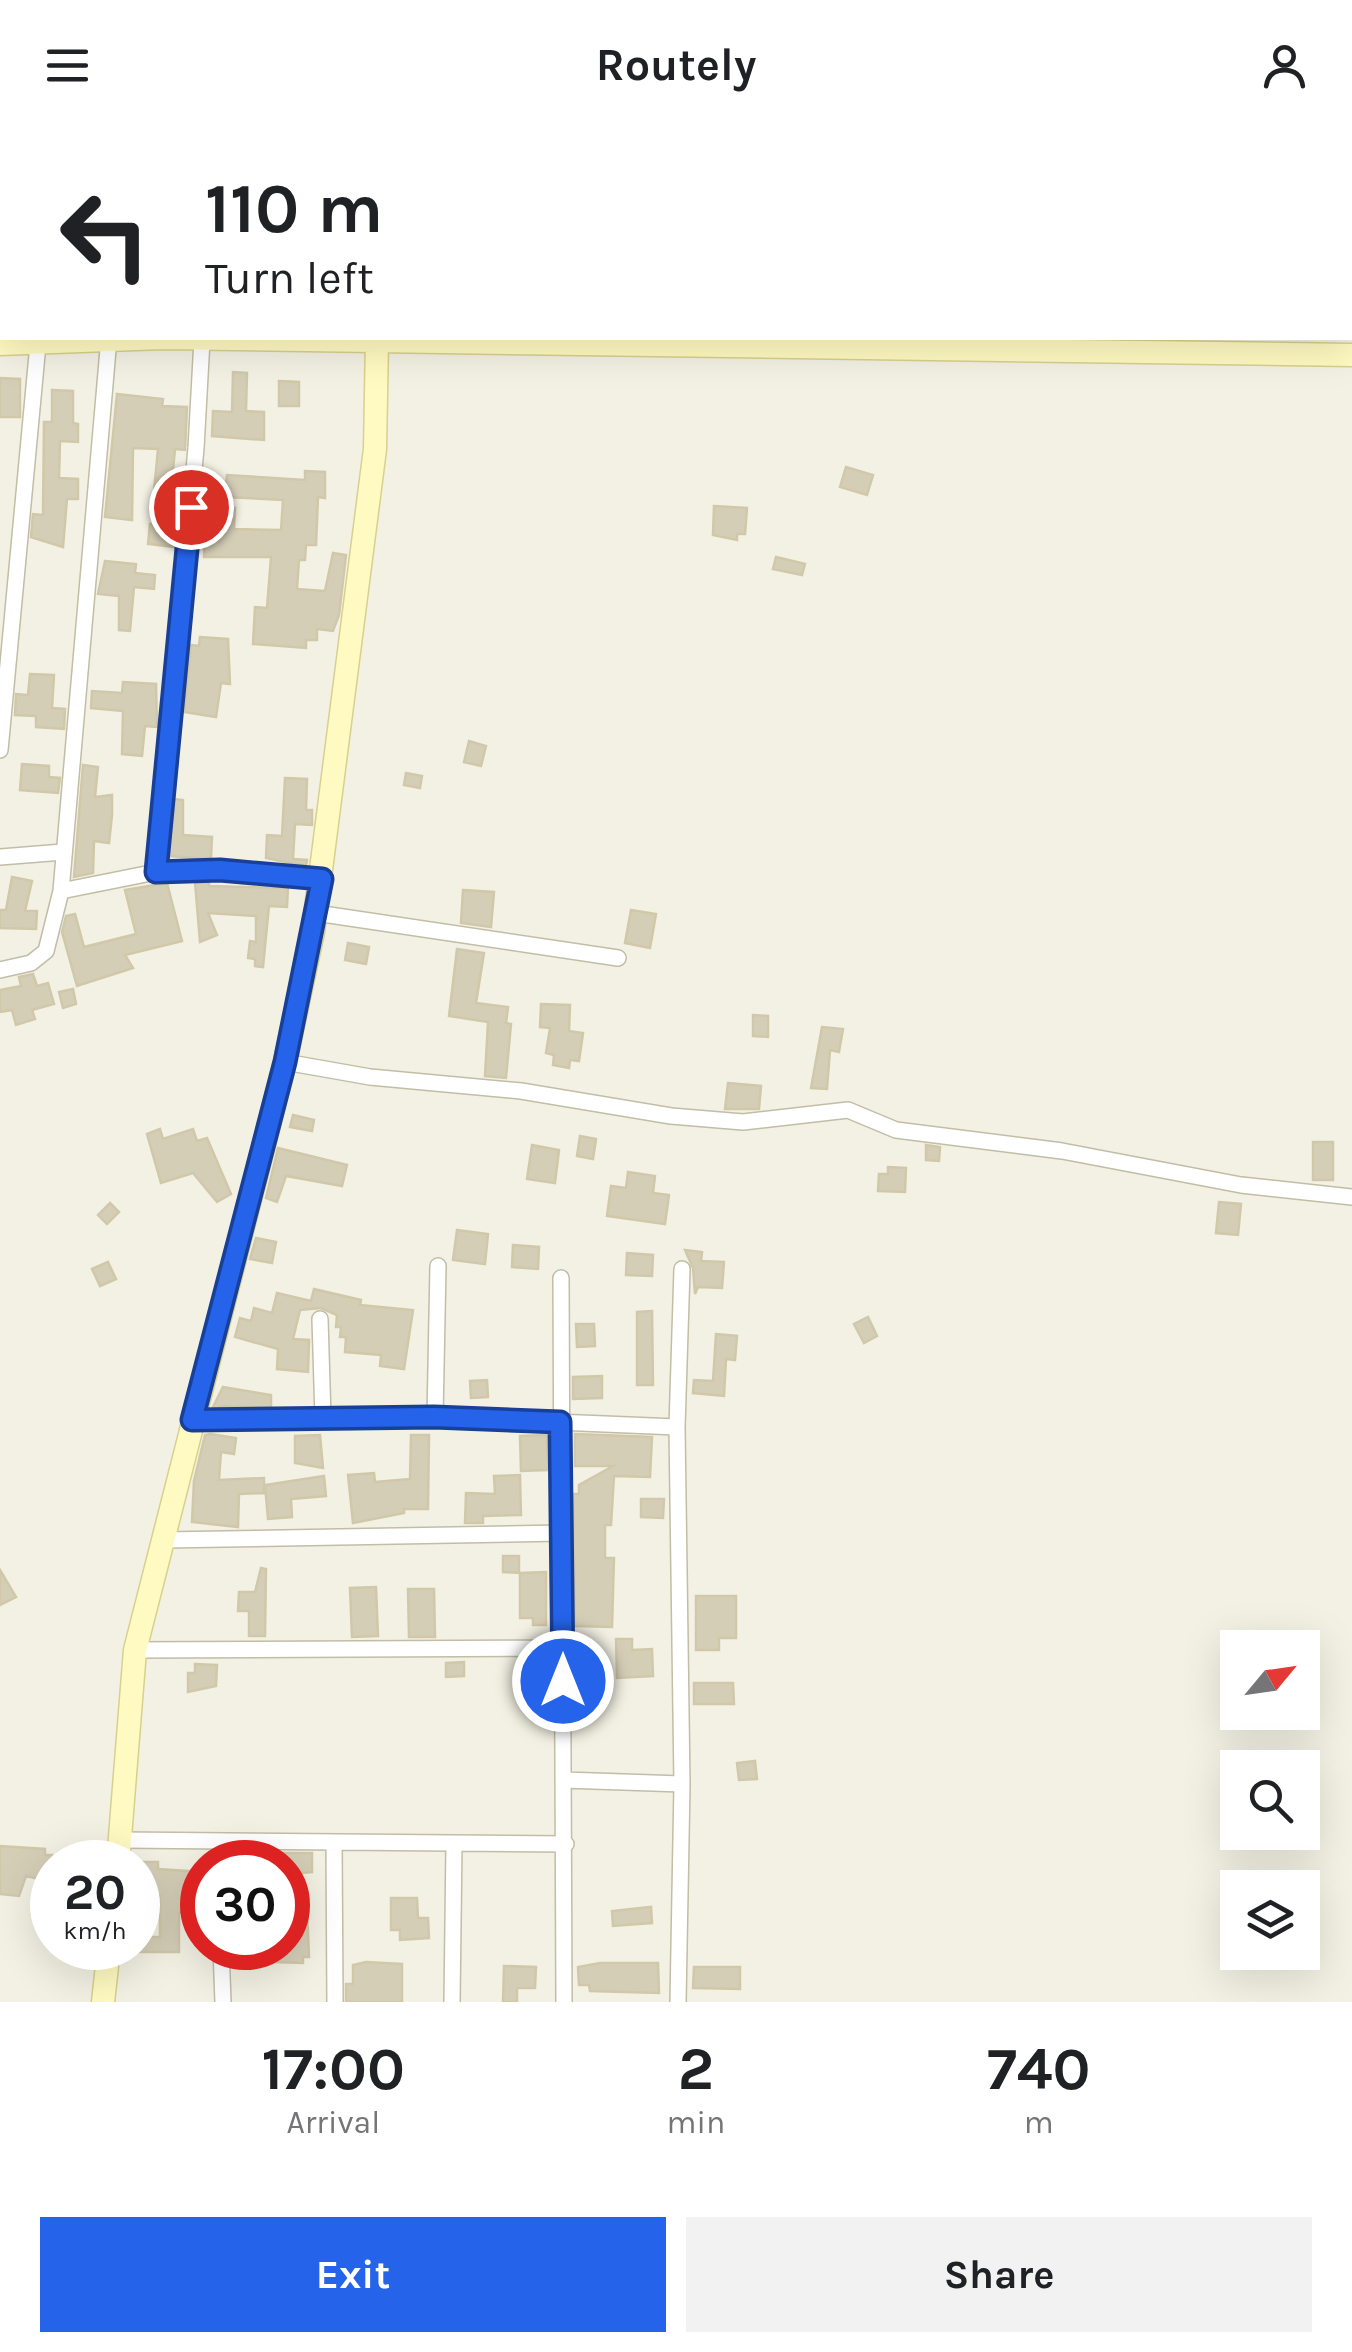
<!DOCTYPE html>
<html lang="en">
<head>
<meta charset="utf-8">
<style>
  :root { --surface:#fff; --page:#f2f2f2; --text:#202124; --muted:#757577; --accent:#2563eb }
  body { margin:0; font-family:Karla,sans-serif; background:var(--page); color:var(--text); height:100vh; display:flex; flex-direction:column; font-size:38px; white-space:nowrap }
  * { box-sizing:border-box; margin:0 }
  p { font-size:32px; color:var(--muted) }
  .icon { flex:none; width:55px; height:55px; fill:none; stroke:currentColor; stroke-width:2; stroke-linecap:round; stroke-linejoin:round }
  .map { position:relative; height:1872px; overflow:hidden }
  .side { display:flex; flex-direction:column; background:var(--surface); flex:1 }
  .side>* { flex:none }
  .guide { position:absolute; left:0px; top:0px; width:1352px; height:210px; box-shadow:0 10px 40px #0002; background:#fff; color:var(--text); overflow:hidden }
  .needle { width:65px; rotate:61deg }
  .controls { position:absolute; left:1220px; top:1500px; display:grid; gap:20px }
  .controls a { display:grid; place-items:center; width:100px; height:100px; border-radius:0px; background:var(--surface); box-shadow:0 10px 40px #0002; font-size:50px }
  .speed { position:absolute; left:30px; top:1710px; display:flex; gap:20px; font-size:50px; font-weight:700; text-align:center }
  .speed>* { display:grid; place-content:center; width:130px; height:130px; border-radius:50%; background:var(--surface); box-shadow:0 10px 40px #0002; line-height:1 }
  .speed small { font-size:25px; font-weight:400 }
  .speed .limit { border:15px solid #d22; background:#fff; color:#111 }
  .pin { position:absolute; display:grid; place-items:center; width:85px; height:85px; color:#fff; margin:-42px; border:5px solid #fff; border-radius:50%; box-shadow:0 2px 10px #0007 }
  .me { position:absolute; width:110px; margin:-55px; rotate:0deg; stroke-linejoin:round; filter:drop-shadow(0 0 8px #0008) }
  .turn { display:flex; align-items:center; gap:35px; height:210px; padding:0 40px; font-size:45px }
  .turn .icon { width:130px; height:130px; stroke-width:2.5 }
  .turn b { display:block; font-size:70px; line-height:85px }
  .eta { display:flex; justify-content:space-evenly; align-items:center; height:170px; text-align:center }
  .eta b { font-size:60px; font-weight:700; line-height:70px }
  .action { display:flex; gap:20px; margin-top:auto; padding:20px 40px }
  .action a { flex:1; height:115px; border-radius:0px; background:var(--accent); color:#fff; font-size:40px; font-weight:700; line-height:115px; text-align:center }
  .action a+a { background:var(--page); color:var(--text) }
  header { display:flex; justify-content:space-between; align-items:center; height:130px; padding:0 40px; background:var(--surface); font-size:45px; font-weight:700 }
  .map>svg:first-child { display:block }
</style>
</head>
<body>
<header><svg class="icon" aria-label="menu" viewBox="0 0 24 24"><path d="M4 6h16M4 12h16M4 18h16"/></svg>Routely<svg class="icon" aria-label="person" viewBox="0 0 24 24"><circle cx="12" cy="8" r="4"/><path d="M4 21q1-7 8-7t8 7"/></svg></header>
<div class="map">
<svg width="1352" height="1872" viewBox="0 0 1352 1872">
  <rect width="100%" height="100%" fill="#f3f1e3"/>
  <path fill="#d5ceb7" stroke="#d1c8aa" stroke-width="2.5" d="M233,242l14,1 -1,38 18,1v28l-52,-4 1,-25 19,1z
    M0,248l20,1v38h-20z
    M279,251l20,1v24h-20z
    M52,260l21,1v32l5,1v18l-18,-1 -1,37 19,1v20h-11l-4,48 -32,-10 2,-23 10,1 1,-93h8z
    M117,264l46,5 -1,7 25,1 -2,43 -10,-1 -4,43 -17,-1 4,-42 -25,-1 -1,72 -27,-3z
    M846,337l27,8 -6,20 -27,-8z
    M305,341l20,1v26l-7,-1 -2,48h-10l-1,15h-6l-2,29 28,2 8,-38 13,2 -7,60 -6,16 -16,-2v11h-11v8l-53,-4 2,-37 12,1 4,-51h-67l2,-51 29,2 -1,21 47,1 2,-30 -58,-3 2,-22 78,5z
    M714,376l33,2 -2,26h-8v6l-24,-5z
    M150,394l27,3 -2,20 -27,-3z
    M776,427l29,7 -3,11 -29,-6z
    M105,431l31,3 -1,9 20,2 -1,14 -20,-2 -4,44 -11,-1v-34l-21,-2z
    M200,507l28,2 2,45 -9,-1 -5,34 -32,-5 7,-67 8,1z
    M30,544l24,1 -2,33 13,1 -1,20 -28,-2v-11l-21,-1 1,-21 12,1z
    M123,552l33,2 1,43 -12,-1 -3,30 -20,-2 1,-43 -32,-3 1,-17 30,2z
    M469,611l17,5 -5,20 -17,-4z
    M22,634l27,2v11l11,1 -2,15 -38,-3z
    M83,635l15,2 -3,30 17,-2v20l-3,28 -15,-2 -1,32 -19,4z
    M406,643l16,3 -2,12 -16,-3z
    M285,648l22,1 -1,31h6v15l-17,-1 -2,35 14,1 -1,6 -40,-8 1,-23 15,1z
    M174,669l9,1v35l29,2 -1,22 -42,-3z
    M12,747l20,4 -7,30h12l-1,18 -36,-1v-18h6z
    M195,752h14v4l79,2 -1,19 -18,-1 -6,61 -8,-1v-7l-7,-1 2,-17 6,1v-26l-48,-3 9,22 -17,7z
    M167,753l15,58 -57,14 8,13 -56,18 -15,-54 4,-16 9,-2 9,33 52,-13 -11,-44z
    M463,760l31,2 -3,35 -30,-4z
    M631,780l25,4 -6,34 -25,-5z
    M348,813l21,4 -3,17 -21,-4z
    M457,819l27,4 -8,50 32,4 -2,16 5,1 -5,54 -21,-2 3,-54 -39,-6z
    M33,844l4,12 11,-3 6,21 -22,6 3,9 -19,6 -4,-15 -12,2v-22l21,-4 -2,-9z
    M73,859l3,15 -13,4 -4,-16z
    M541,874l29,1 -1,26 14,2 -4,28 -9,-1 -1,8 -16,-3 1,-10 -8,-2 4,-25 -10,-1z
    M753,885l15,1v21l-15,-1z
    M822,897l21,2 -4,23 -9,-2 -3,39 -16,-1z
    M728,953l33,3 -2,23h-34z
    M293,985l21,5 -2,11 -22,-4z
    M160,999l3,10 30,-10 4,12 10,-3 24,56 -14,8 -24,-29 -32,10 -14,-49z
    M580,1006l16,3 -3,20 -16,-3z
    M1313,1012h20v38h-20z
    M532,1015l27,5 -4,33 -28,-4z
    M926,1015l14,2 -1,14 -13,-1z
    M278,1018l69,17 -5,21 -56,-10 -9,26 -11,-4z
    M888,1037l18,1 -1,24 -27,-1 1,-17h9z
    M628,1042l27,4 -2,17 16,2 -4,29 -58,-8 4,-30 15,2z
    M1219,1072l22,2 -3,31 -22,-2z
    M110,1073l9,9 -12,12 -9,-9z
    M457,1100l31,4 -3,30 -32,-4z
    M256,1108l20,4 -4,21 -22,-4z
    M513,1115l26,2 -1,22 -26,-2z
    M685,1120l17,2 -1,9 23,1 -2,26 -24,-1 -3,7 -2,-26z
    M627,1123l26,2 -1,21 -26,-1z
    M108,1132l8,17 -16,7 -8,-17z
    M314,1159l47,11 -1,5 53,5 -9,59 -24,-3 1,-11 -36,-3 1,-15h-6l1,-10h-5l1,-12 -16,-7 -21,2 -7,29 16,1 -1,32 -31,-3 1,-20 -43,-12 5,-19 11,3 3,-13 18,5 5,-20 34,8z
    M652,1181l1,74h-16v-73z
    M868,1187l9,19 -13,7 -10,-19z
    M576,1194h18l1,22 -18,1z
    M716,1204l21,2 -2,24 -9,-1 -2,37 -31,-3 1,-13 19,1z
    M602,1246v22l-29,1v-22z
    M487,1250l1,17 -17,1 -1,-17z
    M223,1257l48,8v13l-46,-2 -13,3z
    M210,1304l26,4 -2,16 -13,-2 -2,28 45,-2v15l-25,1 -1,33 -46,-5 2,-41 11,-46z
    M575,1304l77,3 -2,40 -36,-1 -3,49h-6v33h9l-2,69 -37,-1 -2,-132h6v-9l34,-19h-38z
    M320,1305l3,33 -28,-5v-27z
    M411,1305h18l-1,74h-24v4l-51,10 -5,-48 26,-2 1,9 35,-3z
    M547,1305l1,35 -27,1 -1,-35z
    M520,1345l1,40 -38,1v7h-18l1,-30 29,1 -1,-18z
    M324,1346l2,20 -35,3 1,18 -24,2 -3,-34z
    M641,1369h23l-1,19 -22,-1z
    M503,1426h16v17l-16,-1z
    M261,1438l5,1 -1,67h-16v-25h-11l1,-19h16z
    M0,1440l16,27 -16,8z
    M546,1442v53h-13v-7h-13v-45z
    M376,1457l2,49 -26,1 -2,-49z
    M408,1459h26l1,48h-26z
    M696,1466h40v42h-17v12h-23z
    M616,1509h16v11l20,-1 1,27 -36,2z
    M464,1532v14l-18,1v-14z
    M195,1534l22,1 -1,21 -28,6v-19h7z
    M694,1553h39l1,21h-40z
    M755,1631l2,18 -18,1 -2,-17z
    M0,1716l45,3v6h7v27l-26,-6 -7,20 -19,-2z
    M277,1723h35v19l-24,2v-12h-11z
    M138,1732h20v7l44,3v41h-23v39h-41v-15h22v-41h-19z
    M391,1768h26l1,20h10l1,20 -29,2v-10h-9z
    M651,1777l1,16 -39,3 -1,-15z
    M288,1781h19l2,46h-6v6l-30,-1 1,-14h14z
    M366,1832l36,2v38h-56v-18h7v-19z
    M600,1833h58l1,30 -69,-2 -1,-6h-10l-1,-18z
    M504,1836l32,1 -1,21h-18v14h-14z
    M694,1837h46v22l-47,-1z"/>
  <g fill="none" stroke-linecap="round" stroke-linejoin="round">
    <g stroke="#c2bda7" stroke-width="10">
      <path id="lane" d="M905,0l1,2"/>
    </g>
    <g stroke="#c2bda7" stroke-width="18">
      <path id="street" d="M97,0v2
        M156,0v2
        M329,0v2
        M448,0v2
        M1328,0l1,2
        M567,2v-2
        M686,2v-2
        M1350,106l2,9
        M0,620l38,-406
        M0,727l63,-5
        M156,742l40,-424 6,-108
        M61,761l95,-19 64,-2 102,9
        M316,783l302,45
        M0,840l31,-7 15,-12 15,-60 48,-553
        M285,932l85,15 151,14 150,25 72,6 105,-12 48,20 166,21 179,34 111,12
        M561,1148l3,724
        M320,1189l3,99
        M435,1287l3,-151
        M192,1291l243,-4 242,10
        M164,1410l399,-7
        M135,1520l428,-2
        M564,1650l118,4
        M121,1710l445,4
        M334,1712l1,160
        M221,1818l2,54
        M452,1872l2,-158
        M678,1872l4,-218 -5,-357 5,-158"/>
    </g>
    <g stroke="#d8d08d" stroke-width="25">
      <path id="secondary" d="M0,214l163,-6 1189,17
        M118,1732l17,-212 150,-588 28,-130 62,-483 2,-109
        M103,1872l6,-54"/>
    </g>
    <use href="#lane" stroke="#fff" stroke-width="8"/>
    <use href="#street" stroke="#fff" stroke-width="15"/>
    <use href="#secondary" stroke="#fffac1" stroke-width="22"/>
  </g>
  <g fill="none" stroke-linecap="round" stroke-linejoin="round">
    <g stroke="#184099" stroke-width="25">
      <path id="route" d="M191,377l-35,365 64,-2 102,9 -37,183 -93,358 242,-3 126,5 3,259"/>
    </g>
    <use href="#route" stroke="#2563eb" stroke-width="18"/>
  </g>
</svg>
<div class="controls">
<a><svg class="needle" viewBox="-14 -14 28 28"><path d="M0-13l5 13h-10z" fill="#e53935"/><path d="M0 13l5-13h-10z" fill="#757577"/></svg></a>
<a><svg class="icon" aria-label="search" viewBox="0 0 24 24"><circle cx="10" cy="10" r="6"/><path d="M15 15l6 6"/></svg></a>
<a><svg class="icon" aria-label="layers" viewBox="0 0 24 24"><path d="M12 4l9 5-9 5-9-5zM3 14l9 5 9-5"/></svg></a>
</div>
<div class="speed"><div>20<small>km/h</small></div><div class="limit">30</div></div>
<div class="pin" style="left:191px;top:377px;background:#d93025"><svg class="icon" aria-label="arrive" viewBox="0 0 24 24"><path d="M6 21V4h12l-3 4 3 4H6"/></svg></div>
<svg class="me" style="left:563px;top:1551px" viewBox="-20 -20 40 40"><circle r="17" fill="#2563eb" stroke="#fff" stroke-width="3"/><path d="M0-11L8 9 0 5-8 9z" fill="#fff"/></svg>
<div class="guide">
<div class="turn"><svg class="icon" aria-label="left" viewBox="0 0 24 24"><path d="M17 20v-9H6M10 6l-5 5 5 5"/></svg><div><b>110 m</b>Turn left</div></div>
</div>
</div>
<section class="side">
<div class="eta">
<div><b>17:00</b><p>Arrival</p></div>
<div><b>2</b><p>min</p></div>
<div><b>740</b><p>m</p></div>
</div>
<div class="action"><a>Exit</a><a>Share</a></div>
</section>
</body>
</html>
